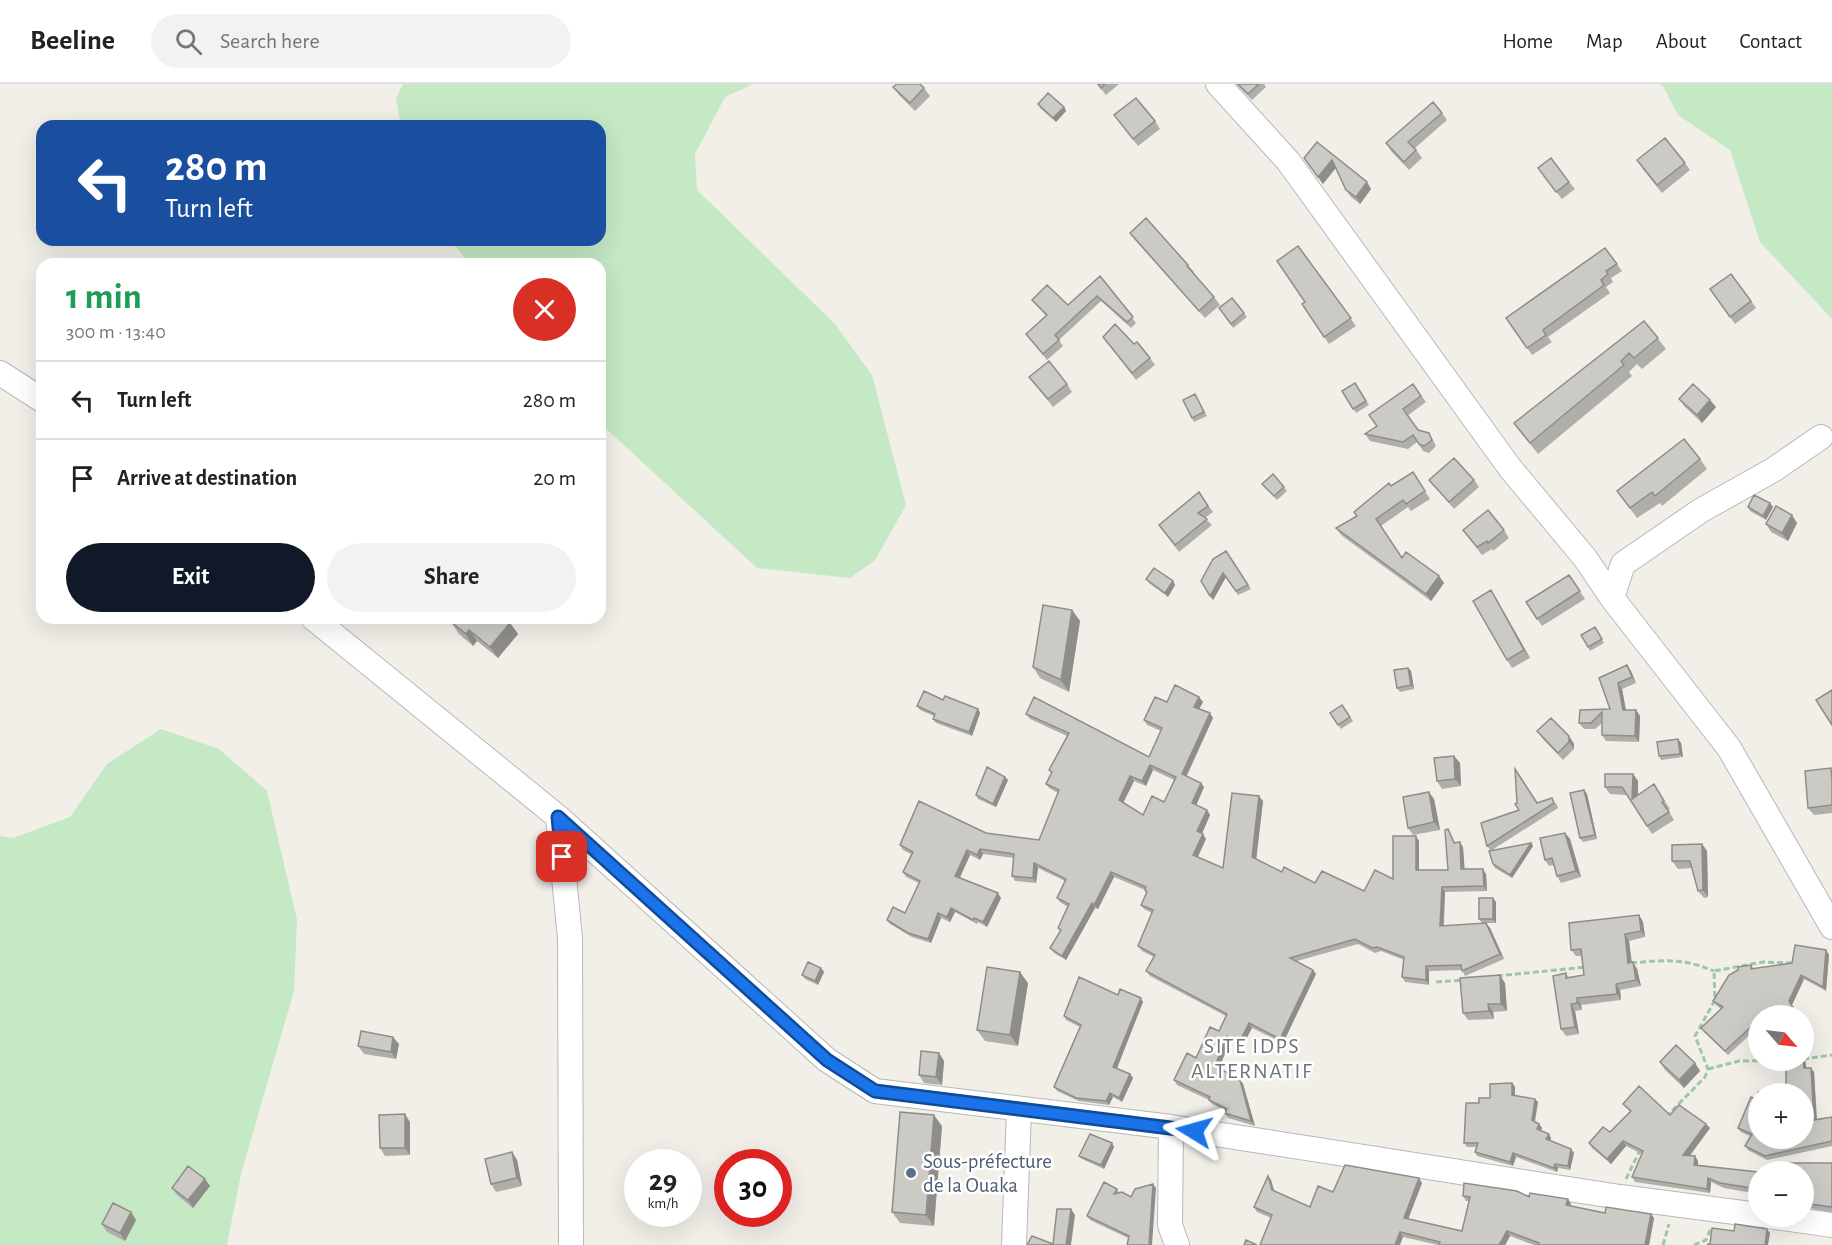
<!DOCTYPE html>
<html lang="en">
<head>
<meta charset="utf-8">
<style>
  :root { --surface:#fff; --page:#f2f2f2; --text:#222; --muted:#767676; --line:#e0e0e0; --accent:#111827 }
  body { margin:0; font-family:"Alegreya Sans",sans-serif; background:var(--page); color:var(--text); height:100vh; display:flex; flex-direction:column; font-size:22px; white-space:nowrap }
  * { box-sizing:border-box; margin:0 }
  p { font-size:20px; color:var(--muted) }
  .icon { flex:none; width:33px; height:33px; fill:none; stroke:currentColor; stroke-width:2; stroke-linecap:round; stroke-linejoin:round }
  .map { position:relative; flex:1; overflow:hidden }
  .side { position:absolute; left:36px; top:174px; width:570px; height:366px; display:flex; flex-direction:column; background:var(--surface); border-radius:18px; box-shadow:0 6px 24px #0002 }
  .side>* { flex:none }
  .top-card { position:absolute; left:36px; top:36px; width:570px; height:126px; border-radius:18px; box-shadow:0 6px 24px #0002; background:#1a4fa0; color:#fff; overflow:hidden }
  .needle { width:39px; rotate:118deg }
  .tools { position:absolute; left:1748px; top:921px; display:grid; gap:12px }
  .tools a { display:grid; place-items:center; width:66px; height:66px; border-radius:50%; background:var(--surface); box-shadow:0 6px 24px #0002; font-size:30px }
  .speed { position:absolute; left:624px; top:1065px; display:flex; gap:12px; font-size:30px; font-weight:700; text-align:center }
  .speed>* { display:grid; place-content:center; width:78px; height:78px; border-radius:50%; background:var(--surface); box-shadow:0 6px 24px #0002; line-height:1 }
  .speed small { font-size:15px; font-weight:400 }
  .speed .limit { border:9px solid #d22; background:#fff; color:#111 }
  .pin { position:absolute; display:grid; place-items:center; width:51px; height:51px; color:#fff; margin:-26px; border-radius:12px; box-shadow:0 3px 9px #0006 }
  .me { position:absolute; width:66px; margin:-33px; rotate:278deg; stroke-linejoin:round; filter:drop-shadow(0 0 4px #0008) }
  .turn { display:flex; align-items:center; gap:21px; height:126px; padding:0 30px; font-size:27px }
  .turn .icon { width:78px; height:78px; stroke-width:2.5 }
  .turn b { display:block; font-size:42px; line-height:51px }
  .round { display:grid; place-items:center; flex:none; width:63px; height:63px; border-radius:32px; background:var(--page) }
  .overview { display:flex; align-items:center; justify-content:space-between; height:102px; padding:0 30px }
  h1 { font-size:36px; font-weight:700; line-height:45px; color:#1e9e55 }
  .cta { display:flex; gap:12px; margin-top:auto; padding:12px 30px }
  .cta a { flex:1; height:69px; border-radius:36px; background:var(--accent); color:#fff; font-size:24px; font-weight:700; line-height:69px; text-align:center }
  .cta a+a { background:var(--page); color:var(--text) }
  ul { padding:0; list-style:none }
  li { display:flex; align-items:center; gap:18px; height:78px; padding:0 30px; border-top:2px solid var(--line) }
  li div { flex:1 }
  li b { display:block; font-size:22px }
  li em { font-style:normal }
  header { display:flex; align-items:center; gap:36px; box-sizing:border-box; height:84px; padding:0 30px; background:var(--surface); border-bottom:2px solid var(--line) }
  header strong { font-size:28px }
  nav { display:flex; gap:33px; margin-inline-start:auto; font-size:21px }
  .search { width:420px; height:54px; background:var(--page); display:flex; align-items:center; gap:15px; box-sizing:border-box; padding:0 21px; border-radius:33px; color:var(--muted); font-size:22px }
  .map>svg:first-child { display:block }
</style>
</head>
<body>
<header>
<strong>Beeline</strong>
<div class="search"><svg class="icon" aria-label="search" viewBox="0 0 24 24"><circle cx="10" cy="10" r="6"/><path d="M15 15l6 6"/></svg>Search here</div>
<nav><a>Home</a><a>Map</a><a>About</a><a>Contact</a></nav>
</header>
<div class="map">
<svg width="1832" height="1161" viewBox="0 0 1832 1161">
  <rect width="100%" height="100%" fill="#f1efe8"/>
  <path fill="#c5e8c5" d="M403,0h350l-28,13 -30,57 2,36 138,134 37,51 34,130 -31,55 -25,18 -93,-10 -157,-145v-159h-131l-18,-24h149v-114h-199l-5,-28z
    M1659,0h173v235l-72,-77 -30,-92 -52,-35 -15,-29z
    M161,645l58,20 48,42 30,129 -3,71 -53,183 -14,71h-227v-409l13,2 57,-21 37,-53z"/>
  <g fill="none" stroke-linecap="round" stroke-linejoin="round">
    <g stroke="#b5b8bc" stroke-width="26">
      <path id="minor" d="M1218,0l70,77 222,307 75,90 27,40 117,150 103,179
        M0,289l42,27
        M1612,514l11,-34 77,-53 73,-41 48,-33
        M313,534l245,199 269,243 48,31 296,36 449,70 138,18
        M558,733l12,121 1,307
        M1171,1043l-1,98 7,20
        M1768,1132l64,9
        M1014,1161l5,-135"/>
    </g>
    <path stroke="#9cc7a9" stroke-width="3" stroke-dasharray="6 3" stroke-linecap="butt" d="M1631,879c33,-3 52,-5 83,8
      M1497,892l89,-9
      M1436,898l27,-2
      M1803,975l29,-4
      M1708,985l31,-8 55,-1
      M1666,1033l39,-40 3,-8 -13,-33 20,-36 -1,-29 49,-9 29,1
      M1626,1095l14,-29
      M1663,1161l6,-21
      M1694,1161l12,-5 5,-12"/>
    <use href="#minor" stroke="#fff" stroke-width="24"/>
  </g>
  <path fill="#afaea9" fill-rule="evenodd" d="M1097,0h22l-13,11z
    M1236,0h28l2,3 -14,13z
    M893,3l31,1 6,8 -15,15 -16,-16z
    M1038,20l26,3 2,4 -10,11 -16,-14z
    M1442,29l5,7 -32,28 7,10 -13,12 -18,-19 -5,-8z
    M1114,31l41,6 5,8 -22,17z
    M1317,58l54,47 -11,15 -9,-7 -5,-7 -10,-22 -13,16 -19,-26z
    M1685,79l5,7 -28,23 -20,-25z
    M1543,92l26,6 6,7 -13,10z
    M1130,149l58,32 6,7 -1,1 21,24 6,8 -15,13 -70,-78z
    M1298,162l58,80 -27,18 -27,-40 3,-2z
    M1605,164l17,23 -11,7 2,4 -7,5 4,6 -62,44 4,5 -20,13 -26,-37z
    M1100,192l36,47 -5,5 -30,-27 -42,39 4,6 -16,14 -21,-26 20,-18 -14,-16 36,5z
    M1710,205l41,12 5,7 -21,16z
    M1232,214l15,19 -14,11 -14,-20z
    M1644,237l22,28 -24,20 -5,-5 -8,8 3,4 -94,78 -24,-31z
    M1103,253l31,7 16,14 5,7 -19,15z
    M1029,293l38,7 5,8 -19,15z
    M1355,299l14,22 -13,8 -14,-22z
    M1413,300l13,18 -19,14 11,14 11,3 4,7 3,6 -7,7 -6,-2 -6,-9 -9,7 -38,-8 -5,-7 12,-8z
    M1195,310l12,22 -13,6 -2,-4z
    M1679,315l37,8 -14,16 -17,-16z
    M1700,375l7,10 -45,37 -2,-3 -23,15 -20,-27z
    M1413,388l17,27 -19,12 -3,-4 -27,19 21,32 37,18 5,7 -13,18 -90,-66 -5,-7 21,-12 34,-30z
    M1429,396h45l5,7 -25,22 -19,-22z
    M1262,400l22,3 3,4 -10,9z
    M1199,408l14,20 -8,6 7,7 -33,27 -20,-27z
    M1748,423h25l-7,13 -16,-9z
    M1797,439l-9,18 -17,-9 -5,-8z
    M1463,446h41l5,8 -16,13 -1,-2 -10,6z
    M1226,467l25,38 -13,6 -12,-18 -13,23z
    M1569,491l16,24 -43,27 -16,-24z
    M1146,495l27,2 2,4 -7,12 -19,-14z
    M1491,506l5,8 34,60 -18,10 -5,-8z
    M1072,526l8,11 -11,71 -29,-14 -7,-11z
    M451,538l59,1 8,11 -20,24 -21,-17 -4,5 -14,-12z
    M1597,547l7,12 -14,8 -2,-4z
    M1627,581l4,6 5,12 -14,6 4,21h10l4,6 -1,26 -33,-1 -4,-6v-12l-7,6h-11l-5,-6 31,-14 -11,-31z
    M1408,584l3,3 3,18 -14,3 -3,-4z
    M1199,613l4,5 -4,7 14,9 -26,58 17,11 -8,18 11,5 3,5 -8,18 4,6 -8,18 25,11 40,-67 -7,58 26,13 33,11 49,8 29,-12 26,-38v29h29l3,-36 4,9 8,4 1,22 22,5 1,17 -42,1 -1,34 42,-3 4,5 14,31 -39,17 -3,-6 -33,1v14l-24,-3 -3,-5 2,-17 -23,-9 -6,2 -17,-9 -61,17 19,13 -33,69 -31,-15 -10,19 -12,-6 -11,27 21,12 3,4 12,42 -27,-8 -4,-5 1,-2 -13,-7 -3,-4 -32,-15 -3,-5 45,-49 7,-15 -76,-40 -4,-5 8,-14 -12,-6 -4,-5 14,-33 -8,-4 -3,-4 5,-12 -1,-3 -31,-13 -16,32 -3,-1 -29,52 -12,-7 -4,-5 10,-17 -2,-3 10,-21 -8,-5 -3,-4 8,-17 -27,-13 -2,15 -21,-2 -3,-5 2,-18 -31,-4 -3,6 -10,-5 -10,23 41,20 -14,29 -9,-5 -1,2 -22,-12 -5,10 -9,-4 -10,25 -19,-6 -22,-13 -3,-4 18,-7 14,-30 -13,-6 -3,-5 8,-18 -8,-4 -3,-5 86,-12 53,7 19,-47 -9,-5 -3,-4 5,-11 -2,-3 18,-34 -37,-17 -4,-5 123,43 12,-26 -14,-6 -3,-5 23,-18zM1153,686l21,10 -10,22 -21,13 -20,-12 11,-22 12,5z
    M943,616l35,9 2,4 -8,23 -36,-13 -3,-4 1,-3 -14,-6 -3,-4z
    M1342,621l11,16 -12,8 -11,-16z
    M1537,647l32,5 5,8v5l-11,11 -20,-21z
    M1678,655l3,4 2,14 -22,3 -2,-4z
    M1454,672l6,7 1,23 -19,3 -5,-8z
    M1832,685v44l-18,2 -6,-7z
    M1633,690l5,7v14l21,-3 11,17 -2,1 6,10 -22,14 -25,-39 -17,-1 -5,-7z
    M1005,693l3,3 -12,27 -18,-8 -2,-4z
    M1584,706l3,4 10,45 -14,3 -3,-4z
    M1434,715l6,31 -27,5 -5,-7z
    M1537,719h19l2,5 -66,42 39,-7 2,3 -21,32 -17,-10 -2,-4 -2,-13 -4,-5z
    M1565,749l5,6 11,38 -20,6 -4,-7 -3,-11 -5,1 -4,-6z
    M1702,760l5,7 1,46 -4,1 -6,-7 -6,-23 -14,1 -6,-8z
    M1493,814l3,4v21h-14l-3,-4z
    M1639,831l4,7 2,15 -16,4 3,21 5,7 4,17 -21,4 1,10 -40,5 1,5 -7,1 4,23 -13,2 -5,-7 5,-56 3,5 15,-3 -3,-19h-5l-5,-6z
    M1826,866l3,5 -3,36 -22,-12 -12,26 4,7 -8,4h-30v26h-1l-3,-4 -1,-6 -25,23 -24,-23 -3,-4 20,-19 -5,-4 -3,-4 38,-36 3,4 38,-6z
    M821,884l3,4 -6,13 -13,-6 -3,-4z
    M1028,899l-10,63 -33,-5 -8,-11z
    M1505,899l2,28 -14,1 1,7 -26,1 -5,-7z
    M1118,911l25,7 -27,66 14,6 3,4 -11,24 -9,-5 -4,8 -30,-4 -22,-10 -3,-4 26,-60 -14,-7 -2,-4z
    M399,960l-3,15 -32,-5 -6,-8z
    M939,969l5,8 -2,24 -18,-2 -5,-8z
    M1660,978l35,1 5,8 -16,17 -19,-18z
    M1806,984l8,4 3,48 15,-3v29l-65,14 -19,-10 -3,-4 5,-10 -9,-4 -3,-4 20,-28 22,-7 6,-9z
    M1512,999l3,4v8l23,7 -3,20 4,2 3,4 -1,2 10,8 -1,3 21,8 3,4 -4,17 -12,-2 -1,4 -41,-15 -3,9 -36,-10 -2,-4 1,-5h-9l-3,-4 15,-40 11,-5z
    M1623,1020l83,20 4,4 -20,28h5l3,5v4l60,7v22l-34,-6 -13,-6 -1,11 -75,-11 -3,-5 10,-23 -16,-8 -15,18 -19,-16 -3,-5 21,-11 20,-20z
    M410,1038v33l-25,1 -5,-8z
    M942,1042l-8,100 -34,-3 -8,-11z
    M1112,1059l2,4 -10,22 -22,-10 -3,-3z
    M512,1068l5,8 5,26 -26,6 -5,-8z
    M1778,1079h54v49l-29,-5v-35h-15l-7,-4z
    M1268,1092l3,4 3,11 36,16 23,-15 89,-9 -14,36 54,12 7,-30h-3l-3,-5 66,1 42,7 -1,2 35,7 46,1 3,4 -5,27h-115l-24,-9 -5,9h-67l-35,-8 -132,-19 -14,-6 -3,-5z
    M205,1095l5,7 -17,22 -16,-13 -5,-7z
    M1153,1100l3,4 -28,50 -38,-18 -3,-4 30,-27 2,4 12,4z
    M131,1128l5,8 -11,21 -18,-9 -5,-8z"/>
  <path fill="#8f8d8a" d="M1064,23l2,4 -10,11 -3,-4z
    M1332,76l5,6 -14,18 -5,-7z
    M1367,98l4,7 -11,15 -4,-7z
    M1710,316l6,7 -14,16 -5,-8z
    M1770,419l3,4 -7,13 -3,-4z
    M1792,431l5,8 -9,18 -6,-8z
    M1223,489l3,4 -13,23 -3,-4z
    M1439,492l5,7 -13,18 -5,-7z
    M1173,497l2,4 -7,12 -3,-4z
    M1491,506l5,8 34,60 -6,-8z
    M1072,526l8,11 -11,71 -8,-12z
    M510,539l8,11 -20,24 -8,-11z
    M469,546l8,11 -4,5 -7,-12z
    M1627,581l4,6 5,12 -4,-6z
    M1408,584l3,3 3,18 -3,-4z
    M1618,599l4,6 5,27 -4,-6z
    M1199,613l4,5 -5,9 -4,-4z
    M978,625l2,4 -8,23 -3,-4z
    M1636,626l4,6 -1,26 -4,-6z
    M1210,629l3,5 -28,60 -3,-4z
    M1569,652l5,8v5l-5,-7z
    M1678,655l3,4 2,14 -3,-3z
    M1454,672l6,7 1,23 -6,-7z
    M1150,681l3,5 -7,16 -4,-5z
    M1633,690l5,7v25l-6,-7z
    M1130,692l4,5 -12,24 -3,-5z
    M1005,693l3,3 -12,27 -3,-3z
    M1201,699l3,4 -9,21 -3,-5z
    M1584,706l3,4 10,45 -2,-4z
    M1429,708l5,7 6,31 -6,-8z
    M1259,712l4,5 -7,60 -4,-4z
    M1207,726l3,5 -9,21 -4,-5z
    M1565,749l5,6 11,38 -5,-6z
    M1203,750l3,5 -10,21 -3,-5z
    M1416,752l3,5v34l-3,-5z
    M1460,758l3,5 2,27 -4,-5z
    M1531,759l2,3 -21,32 -2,-3z
    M1702,760l5,7 1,46 -5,-7z
    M980,765l3,5 -3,6 -3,-5z
    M967,766l3,5 -12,26 -3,-5z
    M1034,779l4,5 -2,15 -3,-5z
    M1483,785l3,5 1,17 -3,-5z
    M1111,788l3,5 -16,32 -4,-4z
    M1442,803l3,5 -2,39 -3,-5z
    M998,809l3,5 -14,29 -4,-5z
    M1493,814l3,4v21l-3,-4z
    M1092,819l3,5 -29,52 -4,-4z
    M951,824l4,4 -5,10 -3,-5z
    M938,829l3,5 -10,25 -3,-4z
    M1639,831l4,7 2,15 -4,-6z
    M1486,839l4,5 14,31 -4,-5z
    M1625,850l4,7 3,28 -4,-6z
    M1826,866l3,5 -3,36 -3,-4z
    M1633,878l4,7 4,17 -5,-6z
    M1426,882l3,5v14l-3,-5z
    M821,884l3,4 -6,13 -3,-4z
    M1313,886l3,4 -33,69 -3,-4z
    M1020,888l8,11 -10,63 -8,-11z
    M1500,891l5,8 2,28 -6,-7z
    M1801,891l3,4 -12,26 4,7 -7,-11z
    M1616,900l4,6 1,10 -4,-6z
    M1141,914l2,4 -27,69 -3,-4z
    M1577,914l4,7 1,5 -5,-7z
    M1488,920l5,8 1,7 -5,-8z
    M1571,920l4,7 4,23 -4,-7z
    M1249,939l3,5 -10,19 -3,-4z
    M1227,952l3,5 -12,30 -3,-5z
    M393,953l6,7 -3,15 -5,-7z
    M1803,961l4,27 -3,-4z
    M939,969l5,8 -2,24 -6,-8z
    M1695,979l5,8 -16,17 -5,-8z
    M1811,984l3,4 3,53 -3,-5z
    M1130,990l3,4 -11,24 -3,-4z
    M1240,996l3,4 12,42 -4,-5z
    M1512,999l3,4v12l-3,-4z
    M1110,1009l3,4 -4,8 -3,-4z
    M1535,1015l3,3 -4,22 -2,-4z
    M405,1030l5,8v33l-5,-7z
    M934,1031l8,11 -8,100 -8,-11z
    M1539,1040l3,4 -2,4 -3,-3z
    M1706,1040l4,4 -24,32 -3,-5z
    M1549,1050l2,4 -2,5 -3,-4z
    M1623,1057l3,5 -15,18 -4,-5z
    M1112,1059l2,4 -10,22 -3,-4z
    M1571,1065l3,4 -4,17 -2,-4z
    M512,1068l5,8 5,26 -5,-8z
    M1513,1069l3,4 -3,9 -3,-4z
    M1695,1072l3,5v8l-4,-4z
    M1555,1080l3,4 -1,4 -3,-4z
    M1268,1092l3,4 4,14 -3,-4z
    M1419,1094l3,5 -15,39 -3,-4z
    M1708,1094l3,4 -1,11 -3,-4z
    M205,1095l5,7 -17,22 -5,-8z
    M1153,1100l3,4 -4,57h-3z
    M1568,1115l3,5 -1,6 -4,-5z
    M1071,1125l4,6 -4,30h-5z
    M131,1128l5,8 -11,21 -5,-8z
    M1651,1130l3,4 -5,27h-4z
    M1767,1145l3,4 -2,12h-3z
    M1507,1147l3,5 -5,9h-6z
    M1400,1148l3,5 -3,8h-5z"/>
  <path fill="#cccac5" stroke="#8f8d8a" stroke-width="1.5" fill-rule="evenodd" d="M897,0h23l4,4 -14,15 -17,-16z
    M1098,0h7l-4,4z
    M1238,0h21l-11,10z
    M1048,9l16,14 -11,11 -15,-14z
    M1136,14l19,23 -22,18 -19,-24z
    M1433,18l9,11 -34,29 8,8 -12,12 -18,-19z
    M1665,54l20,25 -28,22 -20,-25z
    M1317,58l50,40 -11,15 -10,-7 -14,-30 -14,17 -14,-19z
    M1551,74l18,24 -13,10 -18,-24z
    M1146,134l42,47 -1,1 27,31 -15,14 -69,-78z
    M1298,162l53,72 -27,19 -22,-33 3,-2 -28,-41z
    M1605,164l12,16 -11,7 2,3 -7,6 3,5 -61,45 3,5 -19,13 -21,-30z
    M1731,190l20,27 -21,16 -20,-28z
    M1100,192l33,41 -6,5 -30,-26 -42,39 4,5 -16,14 -17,-20 21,-19 -15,-15 15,-15 21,20z
    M1232,214l12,15 -13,11 -12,-16z
    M1644,237l14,17 -24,20 -5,-5 -8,8 3,4 -94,78 -16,-20z
    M1115,240l19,20 3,-2 13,16 -18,15 -29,-36z
    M1049,277l18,23 -19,15 -19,-22z
    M1355,299l11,18 -13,8 -11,-18z
    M1413,300l8,12 -18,13 15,21 11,3 3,7 -8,6 -5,-2 -6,-9 -10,7 -38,-8 12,-8 -8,-11z
    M1693,300l17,16 -13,15 -18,-16z
    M1195,310l9,18 -12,6 -9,-18z
    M1684,355l16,20 -45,37 -3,-4 -22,16 -13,-17z
    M1454,374l20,22 -25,22 -20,-22z
    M1413,388l12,19 -19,13 -3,-4 -27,19 26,39 4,-6 33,24 -13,18 -90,-66 21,-12 -3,-4 35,-29 2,3z
    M1273,390l11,13 -10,9 -12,-12z
    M1199,408l9,14 -10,7 9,6 -32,26 -16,-20z
    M1754,411l16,8 -7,13 -15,-9z
    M1776,422l16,9 -10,18 -16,-9z
    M1488,426l16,20 -16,13 -1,-2 -10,6 -14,-17z
    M1226,467l22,34 -12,6 -13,-18 -13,23 -9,-15 12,-22z
    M1154,484l19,13 -8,12 -19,-14z
    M1569,491l11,16 -43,28 -11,-17z
    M1491,506l33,60 -17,10 -34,-59z
    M1043,521l29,5 -11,70 -28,-13z
    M455,534h49l6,5 -20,24 -21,-17 -3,4 -15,-12z
    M1595,543l7,12 -14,8 -7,-12z
    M1627,581l5,12 -14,6 5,27h13l-1,26 -33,-1v-23l-11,11h-12l1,-13 30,-1 -11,-31z
    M1408,584l3,17 -14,3 -3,-18z
    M1175,601l24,12 -5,10 16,6 -28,61 19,9 -9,20 15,7 -10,21 6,3 -10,21 30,13 9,-75 27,3 -7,61 30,15 2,-5 31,16 7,-12 42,20 11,-21 18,9v-43h23v34h32l-3,-40 3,-1 6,14 6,-1 1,27h22l1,17 -42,1 -2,39 46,-3 14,31 -38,17 -1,-6 -35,1v14l-24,-3 2,-20 -27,-10 -5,1 -17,-9 -65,19 23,12 -33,69 -31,-16 -10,20 -12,-7 -12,30 25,14 11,41 -27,-8 3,-4 -18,-9 1,-3 -36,-17 13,-27 9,5 14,-31 9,4 8,-17 -81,-43 9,-16 -17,-9 15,-36 -12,-5 6,-13 -2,-2 1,-3 -35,-15 -17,33 -2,-2 -30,53 -12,-8 11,-18 -3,-2 11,-24 -12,-6 9,-19 -32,-16 -1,15 -21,-2 2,-22 -34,-5 -3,6 -10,-5 -12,26 43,17 -15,29 -9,-4 -1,2 -22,-12 -4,9 -9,-4 -10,26 -20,-6 -21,-13 6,-13 12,6 15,-32 -17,-9 10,-20 -13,-7 19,-44 67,32 53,7 20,-50 -13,-6 6,-12 -3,-2 20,-37 -43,-19 8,-17 115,60 13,-29 -18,-8 11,-23 12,5zM1150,681l26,12 -12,25 -12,-6 -9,19 -24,-15 11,-24 12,5z
    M1832,606v35l-16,-25z
    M924,607l19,9 2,-4 33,13 -9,23 -36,-13 2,-5 -18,-8z
    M1342,621l8,12 -12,8 -8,-12z
    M1551,634l18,18v6l-11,11 -21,-22z
    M1678,655l2,15 -21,2 -2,-14z
    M1454,672l1,23 -18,2 -3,-23z
    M987,683l18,10 -12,27 -17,-9z
    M1831,684l1,12v25l-24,3 -3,-37z
    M1515,685l22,34 15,-5 2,5 -67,43 -6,-23 38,-13 -4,-6 2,-1z
    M1605,690h28l-1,25 22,-15 10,17 -2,1 7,10 -22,14 -25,-39h-17z
    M1584,706l11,45 -15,3 -10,-45z
    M1429,708l5,30 -26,6 -5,-31z
    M1565,749l11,38 -19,5 -5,-18 -7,2 -5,-22z
    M1531,759l-21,32 -17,-11 -4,-13z
    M1702,760l1,46 -5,1 -8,-30h-18v-16z
    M1479,814h14v21h-14z
    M1639,831l2,16 -16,3 3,29 5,-1 3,18 -20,4 1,10 -40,4v5l-6,1 4,23 -14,2 -8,-53 13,-3v5l18,-3 -3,-26 -10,1 -2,-27z
    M1795,861l31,5 -3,37 -22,-12 -12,26 4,7 -11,5v3h-24v21l-4,1 -2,-12 -27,25 -24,-23 22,-21 -10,-6 16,-26 9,-5v-3l13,-2v4l41,-6z
    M808,878l13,6 -6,13 -13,-6z
    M987,883l33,5 -10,63 -33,-5z
    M1500,891l1,29h-13l1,7 -26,2 -3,-35z
    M1079,893l39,18 2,-6 21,9 -28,69 17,7 -11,24 -9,-5 -4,8 -30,-3 -22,-11 27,-62 -17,-9z
    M361,947l32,6 -2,15 -33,-6z
    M1676,961l19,18 -16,17 -19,-18z
    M921,967l18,2 -3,24 -17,-2z
    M1786,976h17l1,8h7l3,52 18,-3v24l-67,15 -20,-10 7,-12 -14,-6 13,-31 7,3v-8l22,1v-9h6zM1758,1010h45v44h-45z
    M1512,999v12l23,4 -3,21 7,4 -2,5 12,5 -3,5 25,10 -3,17 -13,-2 -1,4 -41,-15 -3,9 -35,-10 3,-9h-14l2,-40h13v-5h11v-14z
    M1639,1002l31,29 9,-10 27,19 -23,31 12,1 -1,9 64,7v17l-38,-6 -12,-5 -1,11 -75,-12 11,-26 -20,-10 -16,18 -18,-16 14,-16 7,5 21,-21 -8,-7z
    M900,1028l34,3 -8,100 -34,-3z
    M405,1030v34h-25l-1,-33z
    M1090,1050l22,9 -11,22 -22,-9z
    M512,1068l5,26 -26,6 -6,-25z
    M1778,1079h54v44l-29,-4v-25h3l-3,-2v-4h-9z
    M1345,1081l74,13 -15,40 58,13 8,-34 -7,-1 1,-13 53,8 12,6 1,-4 38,6 -2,6 39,8 1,-6 45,7 -6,31h-107l1,-2 -32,-12 -8,14h-60l1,-3 -40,-10 -5,13h-135l12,-30 -18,-8 14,-31 4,14 38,17 8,-21 15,6z
    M188,1082l17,13 -17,21 -16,-12z
    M1104,1098l13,7 -3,5 8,-2 9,5 4,-8 18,-5 -4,61h-22l2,-9 -42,-20z
    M113,1119l18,9 -11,21 -18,-9z
    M1057,1125h14l-5,36h-39l5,-9 21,8z
    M1735,1140l32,5 -2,16h-57v-1h2l2,-16 22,3z
    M1246,1156l11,5h-13z"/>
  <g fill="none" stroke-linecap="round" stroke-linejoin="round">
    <g stroke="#114b97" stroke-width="15">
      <path id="route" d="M562,773l-4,-40 269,243 48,31 319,40"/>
    </g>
    <use href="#route" stroke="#1a73e8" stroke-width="10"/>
  </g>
  <circle fill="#5c6f8a" stroke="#fff" stroke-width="2" cx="911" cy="1089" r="6"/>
  <g text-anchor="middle" stroke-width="5" stroke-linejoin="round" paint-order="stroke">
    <g font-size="21" fill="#4e5e75" stroke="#fff" text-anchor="start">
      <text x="923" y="1084">Sous-préfecture<tspan x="923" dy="24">de la Ouaka</tspan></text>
    </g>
    <g font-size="22" letter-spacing="1.5" fill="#70757a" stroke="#fff">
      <text x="1252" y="969">SITE IDPS<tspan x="1252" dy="25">ALTERNATIF</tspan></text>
    </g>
  </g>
</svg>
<div class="tools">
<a><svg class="needle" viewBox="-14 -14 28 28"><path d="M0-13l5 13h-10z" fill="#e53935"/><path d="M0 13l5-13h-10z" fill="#767676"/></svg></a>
<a>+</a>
<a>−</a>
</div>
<div class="speed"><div>29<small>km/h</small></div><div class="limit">30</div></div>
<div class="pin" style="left:562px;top:773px;background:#d93025"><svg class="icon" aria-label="arrive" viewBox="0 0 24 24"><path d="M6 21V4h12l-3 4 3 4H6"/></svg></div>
<svg class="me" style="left:1194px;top:1047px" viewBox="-20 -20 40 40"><path d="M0-17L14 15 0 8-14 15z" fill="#1a73e8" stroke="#fff" stroke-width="4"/></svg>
<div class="top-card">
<div class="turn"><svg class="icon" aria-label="left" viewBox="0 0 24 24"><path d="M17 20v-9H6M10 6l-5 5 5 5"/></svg><div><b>280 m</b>Turn left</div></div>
</div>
<section class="side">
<div class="overview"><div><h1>1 min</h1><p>300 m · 13:40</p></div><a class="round" style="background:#d93025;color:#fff"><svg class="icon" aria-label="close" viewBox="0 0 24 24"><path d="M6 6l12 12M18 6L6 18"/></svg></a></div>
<ul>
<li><svg class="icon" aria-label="left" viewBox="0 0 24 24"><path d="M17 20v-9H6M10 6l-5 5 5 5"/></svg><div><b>Turn left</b></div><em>280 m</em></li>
<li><svg class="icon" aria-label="arrive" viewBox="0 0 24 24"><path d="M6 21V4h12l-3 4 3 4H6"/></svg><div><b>Arrive at destination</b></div><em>20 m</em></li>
</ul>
<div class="cta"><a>Exit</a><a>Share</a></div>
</section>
</div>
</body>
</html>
